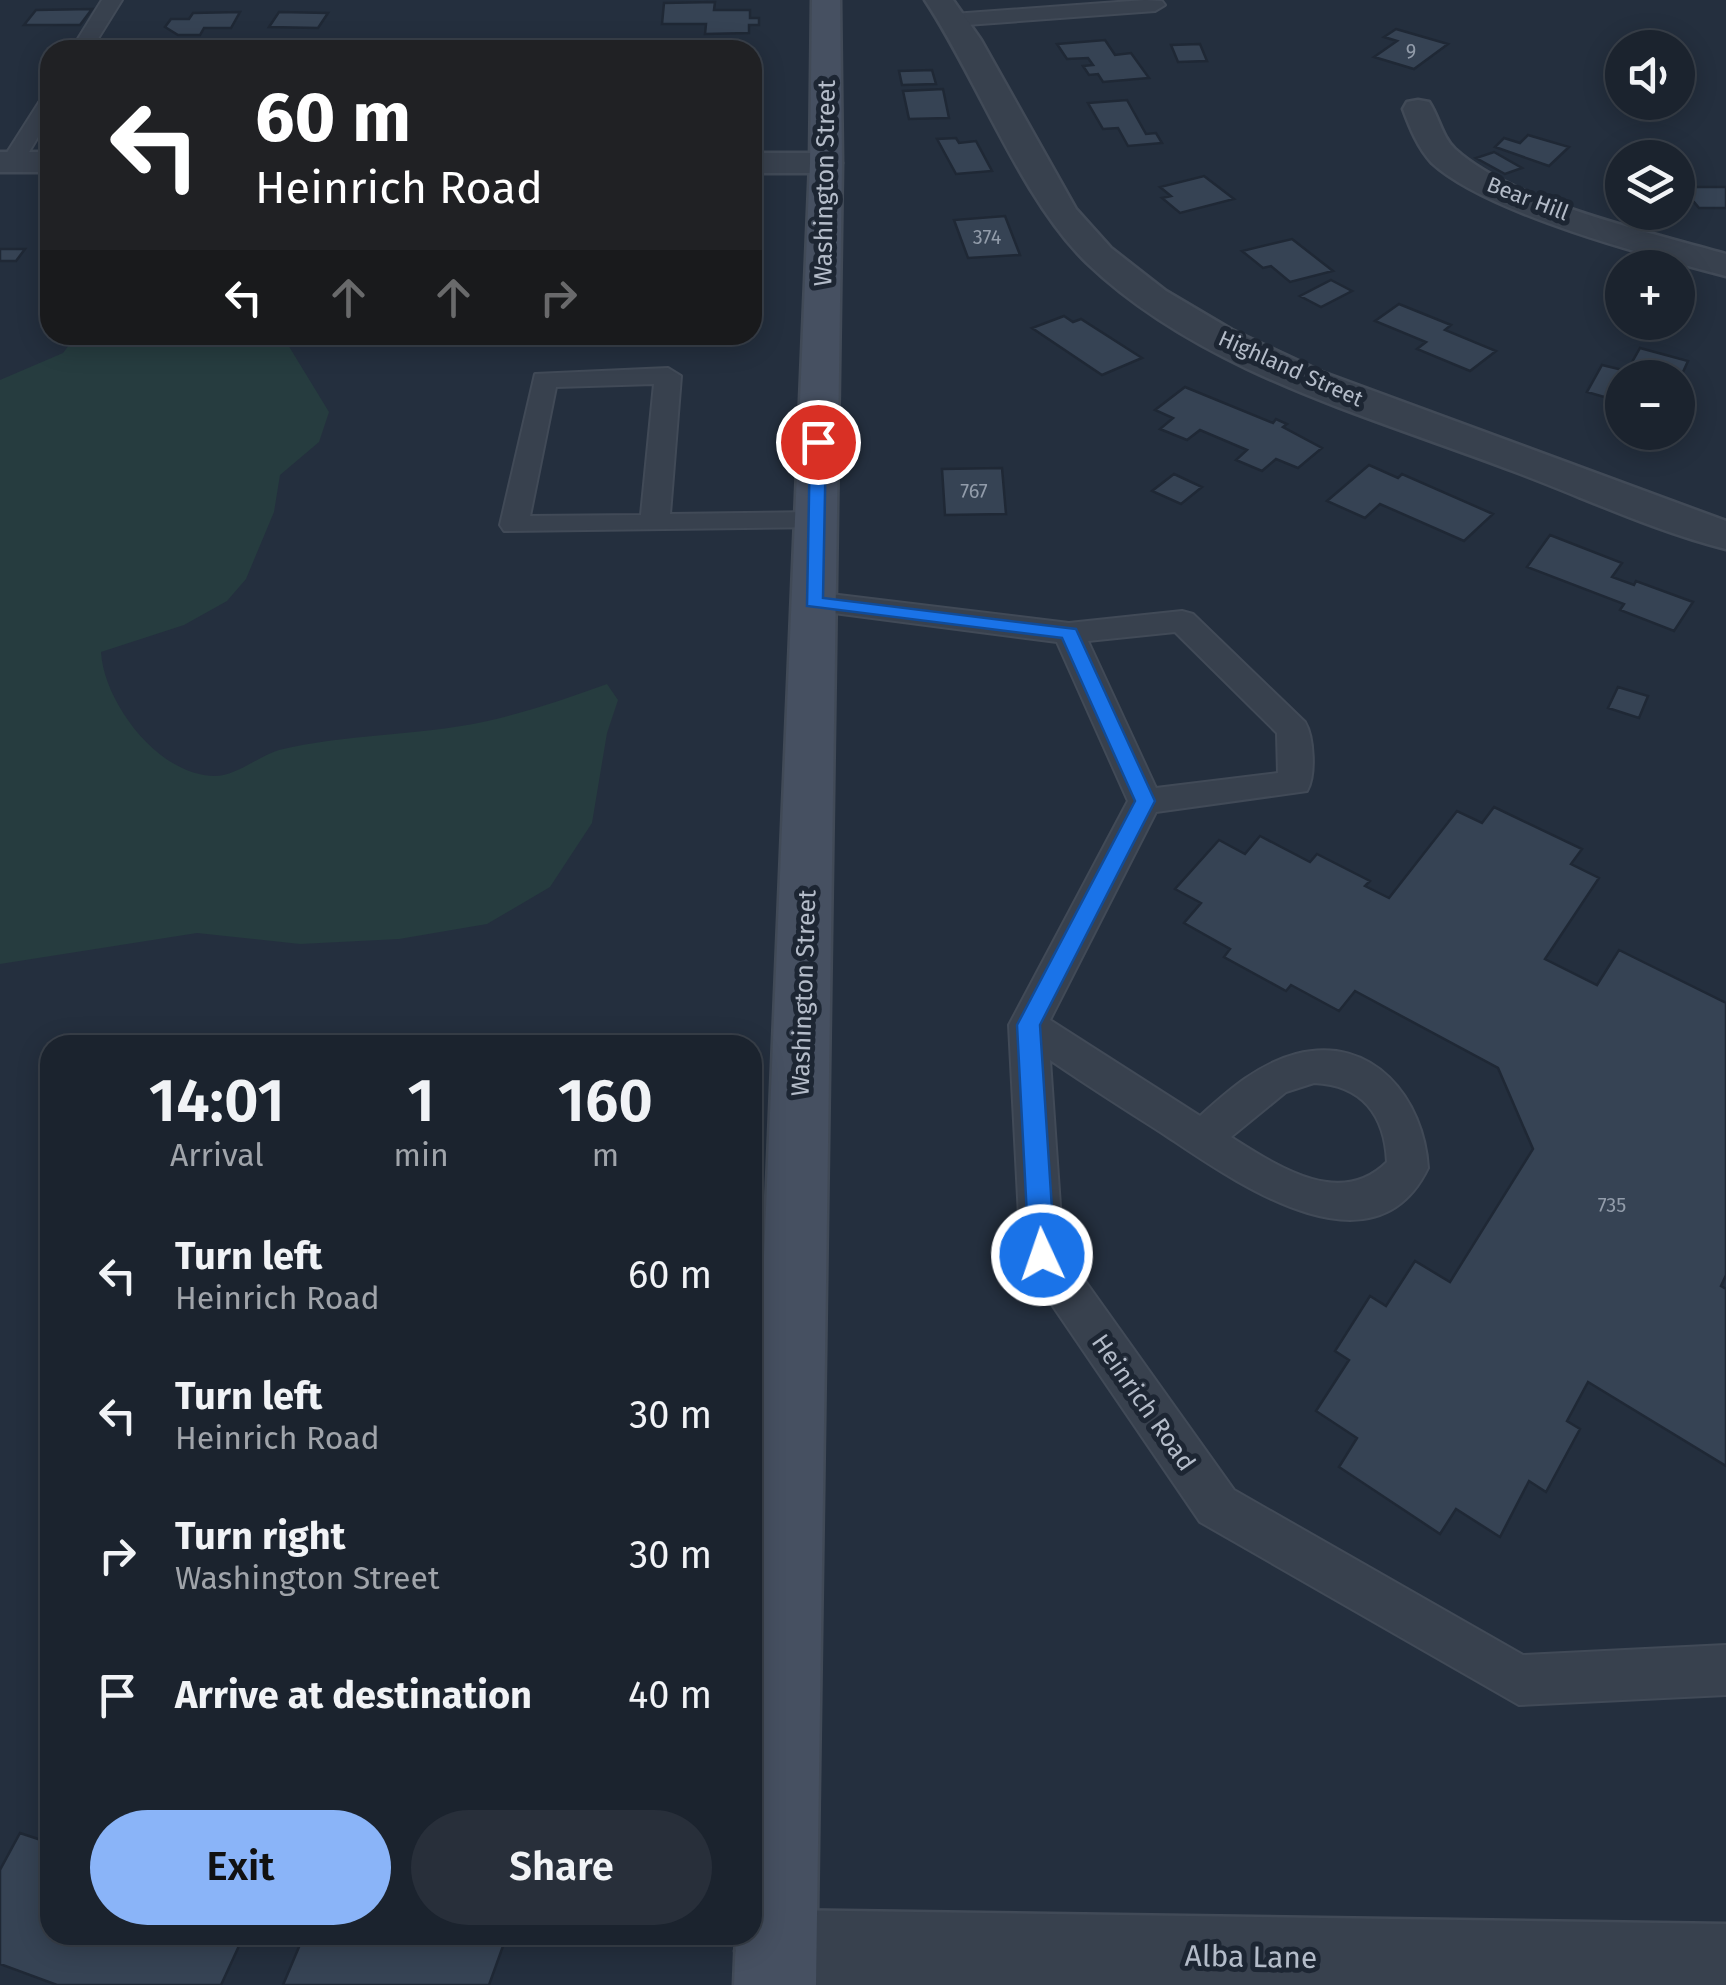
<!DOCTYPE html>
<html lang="en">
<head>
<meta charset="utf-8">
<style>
  :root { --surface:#1b232e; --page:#282f3a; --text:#f1f3f6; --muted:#a0a4aa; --line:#39404a; --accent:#8ab4f8 }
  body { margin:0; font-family:"Fira Sans",sans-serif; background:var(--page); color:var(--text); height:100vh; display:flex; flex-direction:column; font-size:38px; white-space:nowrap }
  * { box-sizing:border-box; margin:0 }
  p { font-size:32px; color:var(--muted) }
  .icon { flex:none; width:55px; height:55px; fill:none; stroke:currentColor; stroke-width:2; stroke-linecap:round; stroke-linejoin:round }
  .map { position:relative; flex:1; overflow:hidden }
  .side { position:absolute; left:40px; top:1035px; width:722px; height:910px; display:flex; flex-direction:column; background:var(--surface); border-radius:30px; box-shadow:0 5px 25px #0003,0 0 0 2px var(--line) }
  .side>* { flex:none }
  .hud { position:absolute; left:40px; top:40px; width:722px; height:305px; border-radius:30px; box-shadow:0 5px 25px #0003,0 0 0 2px var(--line); background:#202124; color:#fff; overflow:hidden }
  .fabs { position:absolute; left:1605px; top:30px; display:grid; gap:20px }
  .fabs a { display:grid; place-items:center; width:90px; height:90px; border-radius:50%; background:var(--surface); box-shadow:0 5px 25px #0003,0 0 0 2px var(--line); font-size:50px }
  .pin { position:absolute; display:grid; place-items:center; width:85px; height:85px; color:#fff; margin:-42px; border:5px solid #fff; border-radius:50%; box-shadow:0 2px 10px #0007 }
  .me { position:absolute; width:110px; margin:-55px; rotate:357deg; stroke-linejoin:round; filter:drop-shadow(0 0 8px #0008) }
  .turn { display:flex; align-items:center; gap:35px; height:210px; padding:0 50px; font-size:45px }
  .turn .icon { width:130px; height:130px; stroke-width:2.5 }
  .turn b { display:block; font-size:70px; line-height:85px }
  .lanes { display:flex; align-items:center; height:95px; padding:0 50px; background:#0003; justify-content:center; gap:50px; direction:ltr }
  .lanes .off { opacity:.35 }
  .eta { display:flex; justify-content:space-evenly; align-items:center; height:170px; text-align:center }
  .eta b { font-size:60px; font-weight:600; line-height:70px }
  .primary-button { display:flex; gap:20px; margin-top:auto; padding:20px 50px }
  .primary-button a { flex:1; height:115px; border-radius:60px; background:var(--accent); color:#111; font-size:40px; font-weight:600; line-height:115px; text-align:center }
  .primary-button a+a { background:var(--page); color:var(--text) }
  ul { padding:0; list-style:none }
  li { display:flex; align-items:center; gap:30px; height:140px; padding:0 50px }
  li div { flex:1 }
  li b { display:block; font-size:38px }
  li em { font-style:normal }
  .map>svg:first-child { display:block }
</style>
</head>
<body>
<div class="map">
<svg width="1726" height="1985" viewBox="0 0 1726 1985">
  <rect width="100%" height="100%" fill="#242f3e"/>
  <path fill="#263c3f" d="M77,335h205l47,77 -10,30 -39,33 -6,37 -28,67 -19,22 -43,24 -83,27c3,51 58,124 114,124 21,0 44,-20 64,-26 66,-16 137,-14 204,-28 42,-9 83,-23 124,-38l11,16 -11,33 -15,90 -42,64 -63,37 -88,15 -99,5 -103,-11 -197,31v-584l63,-27z"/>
  <path fill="#364354" stroke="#1f2835" stroke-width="2.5" d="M715,2l-1,8h36v8h9v7h-10v8l-44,1 1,-10h-44l2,-21z
    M92,9l-12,16h-56l12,-15z
    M240,12l-9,16h-27l-4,7h-22l-13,-8 6,-8h18l4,-6z
    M279,12l49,1 -10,15 -49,-1z
    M1396,29l52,15 -34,25 -40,-12 23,-16 -13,-4z
    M1105,40l10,15 16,-2 18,25 -46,4 -5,-8 -9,1 -6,-9 10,-1 -5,-7 -21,1 -10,-15z
    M1200,44l7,17 -29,1 -7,-17z
    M932,70l4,14 -34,1 -3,-14z
    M943,89l6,29 -40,1 -6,-28z
    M1127,100l19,34 10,-1 6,10 -34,3 -10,-18 -15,1 -15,-26z
    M1528,135l41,12 -20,19 -54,-19 9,-9 16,5z
    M956,138l3,5 17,-2 16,30 -36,3 -19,-35z
    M1494,152l28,16 -17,6 -29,-16z
    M1204,176l30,23 -54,14 -18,-15 9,-2 -11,-9z
    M1678,187h48v21h-27l-5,-6h-16z
    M1005,216l15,39 -52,3 -14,-38z
    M1292,239l41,32 -43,11 -19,-16 -8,2 -21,-17z
    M0,249h25l-9,12h-16z
    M1331,280l21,11 -31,16 -21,-11z
    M1399,304l52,21 -6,5 51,21 -26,20 -53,-22 9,-7 -51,-21z
    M1064,316l9,6 8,-3 61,39 -40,17 -70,-47z
    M1640,348l48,13 -10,22v-5h-56v21l-4,2 -31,-9 15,-27 25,6z
    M1185,387l88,36 3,-4 11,5 -4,3 39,21 -24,20 -22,-9 -14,12 -26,-11 11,-10 -47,-20 -13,10 -27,-11 13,-11 -18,-8z
    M1369,465l29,13 4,-4 91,40 -29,27 -84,-37 -15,14 -38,-17z
    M1002,468l4,46 -61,1 -3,-46z
    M1174,474l28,13 -21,17 -29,-13z
    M1550,535l72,28 -10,14 22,8 2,-4 57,21 -19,29 -54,-21 4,-6 -97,-37z
    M1618,687l30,9 -9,22 -31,-10z
    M1494,807l88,42 -11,15 28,14 -54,81 52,26 22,-35 107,53v272l-5,11 5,3v177l-138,-84 -21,39 13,8 -34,63 -17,-11 -29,56 -44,-28 -16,25 -101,-67 18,-29 -41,-27 33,-51 -14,-9 35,-55 16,10 29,-45 35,21 83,-133 -35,-81 -143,-77 -16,20 -48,-26 -5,6 -62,-34 6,-8 -46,-26 17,-20 -26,-14 44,-49 26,14 15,-18 50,26 7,-8 53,27 -5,5 24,12 68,-87 25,12z
    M20,1833l30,10v92h194l-23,50h-164l-57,-21v-94z
    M304,1935h203l-18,50h-206z"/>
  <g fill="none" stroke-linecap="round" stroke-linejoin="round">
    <g stroke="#414a57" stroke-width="4">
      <path id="service" d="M102,0h20l-31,50h-20z
        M1145,0l17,1 3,4 -10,6 -202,15 -10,-6 10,-6z
        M50,94v23l-30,50h-16l-3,-5 42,-66z
        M668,368l13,8 -11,138 146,-2 10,3 4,6 -4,6 -322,4 -4,-6 35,-151zM654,384l-13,131 -111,1 26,-129z
        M814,592l255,31 113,-12 11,3 112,108c9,15 11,54 2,69l-151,21 -106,208 150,96c29,-26 58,-52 96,-62 77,-20 128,45 132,114 -55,114 -197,11 -263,-33 -39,-25 -77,-49 -115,-75l13,190 171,240 289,165 203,-10v50l-207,10 -319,-183 -173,-254 -6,-13 -12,-230 119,-224 -71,-159 -254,-33 -4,-7 4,-7zM1175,632l102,101 1,40 -122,15 -68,-147zM1314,1083c49,2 71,33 73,79 -47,47 -110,4 -156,-25l55,-45z"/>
    </g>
    <g stroke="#414a57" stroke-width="5">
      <path id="minor" d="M925,0h28l28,40 95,169 35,39 55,43 66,39 90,42 404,149v28c-72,-18 -143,-52 -213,-78 -144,-55 -312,-99 -426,-208 -66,-64 -109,-183 -162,-263z
        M1418,100l11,2c10,15 13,35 26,47 58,53 194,83 271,105v22c-74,-19 -240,-63 -294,-113 -14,-15 -22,-35 -29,-54l4,-7z
        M0,152h50v20h-50z
        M752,153h74l11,3 5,7 -5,7 -11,3h-74z
        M776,1910l950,14v61h-966l-13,-5 -12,-29 7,-16h10v-15z"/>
    </g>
    <g stroke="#414a57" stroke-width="5">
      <path id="secondary" d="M812,0h28l2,163 -26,1822h-82l2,-50h16v-395l58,-1377z"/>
    </g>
    <use href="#service" fill="#38414e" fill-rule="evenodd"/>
    <use href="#minor" fill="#38414e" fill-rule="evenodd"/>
    <use href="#secondary" fill="#465061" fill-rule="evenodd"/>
  </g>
  <path fill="#1a73e8" stroke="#114b97" stroke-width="2.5" d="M818,437l8,5 -3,156 253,31 79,172 -115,224 15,230 -4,8 -9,3 -9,-3 -4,-8 -12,-230 118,-224 -73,-163 -255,-32 3,-164z"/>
  <g text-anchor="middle" stroke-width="10" stroke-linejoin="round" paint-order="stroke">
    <g font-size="20" fill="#929caa">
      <text x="1411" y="58">9</text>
      <text x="987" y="244">374</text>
      <text x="974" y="498">767</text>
      <text x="1612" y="1212">735</text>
    </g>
    <g font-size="22" fill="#b4bcc9" stroke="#1d2633">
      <text transform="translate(1528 198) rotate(21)" y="8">Bear Hill</text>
      <text transform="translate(1291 368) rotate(24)" y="8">Highland Street</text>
    </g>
    <g font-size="25" fill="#b4bcc9" stroke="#1d2633">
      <text transform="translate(824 183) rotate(-89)" y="9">Washington Street</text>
      <text transform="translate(803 993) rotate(-88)" y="9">Washington Street</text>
      <text transform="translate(1144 1402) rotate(55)" y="9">Heinrich Road</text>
    </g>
    <g font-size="30" fill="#b4bcc9" stroke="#1d2633">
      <text transform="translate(1251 1957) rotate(1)" y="10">Alba Lane</text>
    </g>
  </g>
</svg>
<div class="fabs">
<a><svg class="icon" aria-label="sound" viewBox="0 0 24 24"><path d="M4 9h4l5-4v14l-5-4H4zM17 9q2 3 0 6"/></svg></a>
<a><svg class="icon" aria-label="layers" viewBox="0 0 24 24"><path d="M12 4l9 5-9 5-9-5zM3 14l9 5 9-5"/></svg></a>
<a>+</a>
<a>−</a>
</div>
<div class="pin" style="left:818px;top:442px;background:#d93025"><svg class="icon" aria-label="arrive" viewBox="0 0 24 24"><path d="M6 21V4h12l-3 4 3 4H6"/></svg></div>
<svg class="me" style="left:1042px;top:1255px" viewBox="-20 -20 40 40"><circle r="17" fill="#1a73e8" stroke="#fff" stroke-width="3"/><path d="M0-11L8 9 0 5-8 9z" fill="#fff"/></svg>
<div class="hud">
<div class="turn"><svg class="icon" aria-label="left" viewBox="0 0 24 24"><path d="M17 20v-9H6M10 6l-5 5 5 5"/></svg><div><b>60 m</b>Heinrich Road</div></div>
<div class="lanes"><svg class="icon" aria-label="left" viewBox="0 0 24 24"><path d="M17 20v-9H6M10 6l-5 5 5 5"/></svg><svg class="icon off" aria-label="ahead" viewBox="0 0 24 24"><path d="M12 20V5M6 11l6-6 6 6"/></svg><svg class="icon off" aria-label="ahead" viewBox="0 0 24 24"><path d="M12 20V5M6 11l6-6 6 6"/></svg><svg class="icon off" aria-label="right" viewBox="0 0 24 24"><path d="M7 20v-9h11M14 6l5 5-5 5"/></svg></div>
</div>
<section class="side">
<div class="eta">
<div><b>14:01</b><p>Arrival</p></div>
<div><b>1</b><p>min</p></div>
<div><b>160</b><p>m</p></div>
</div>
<ul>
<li><svg class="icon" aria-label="left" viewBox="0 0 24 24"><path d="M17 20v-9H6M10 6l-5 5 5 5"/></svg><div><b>Turn left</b><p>Heinrich Road</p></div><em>60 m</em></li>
<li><svg class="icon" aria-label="left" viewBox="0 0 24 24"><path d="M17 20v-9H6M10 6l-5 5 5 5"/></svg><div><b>Turn left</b><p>Heinrich Road</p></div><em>30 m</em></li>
<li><svg class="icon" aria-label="right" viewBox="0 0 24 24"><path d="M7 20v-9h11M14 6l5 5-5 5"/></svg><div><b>Turn right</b><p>Washington Street</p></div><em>30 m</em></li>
<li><svg class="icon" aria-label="arrive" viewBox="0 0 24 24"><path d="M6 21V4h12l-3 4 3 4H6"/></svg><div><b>Arrive at destination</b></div><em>40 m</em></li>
</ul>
<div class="primary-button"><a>Exit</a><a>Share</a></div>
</section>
</div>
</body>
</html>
